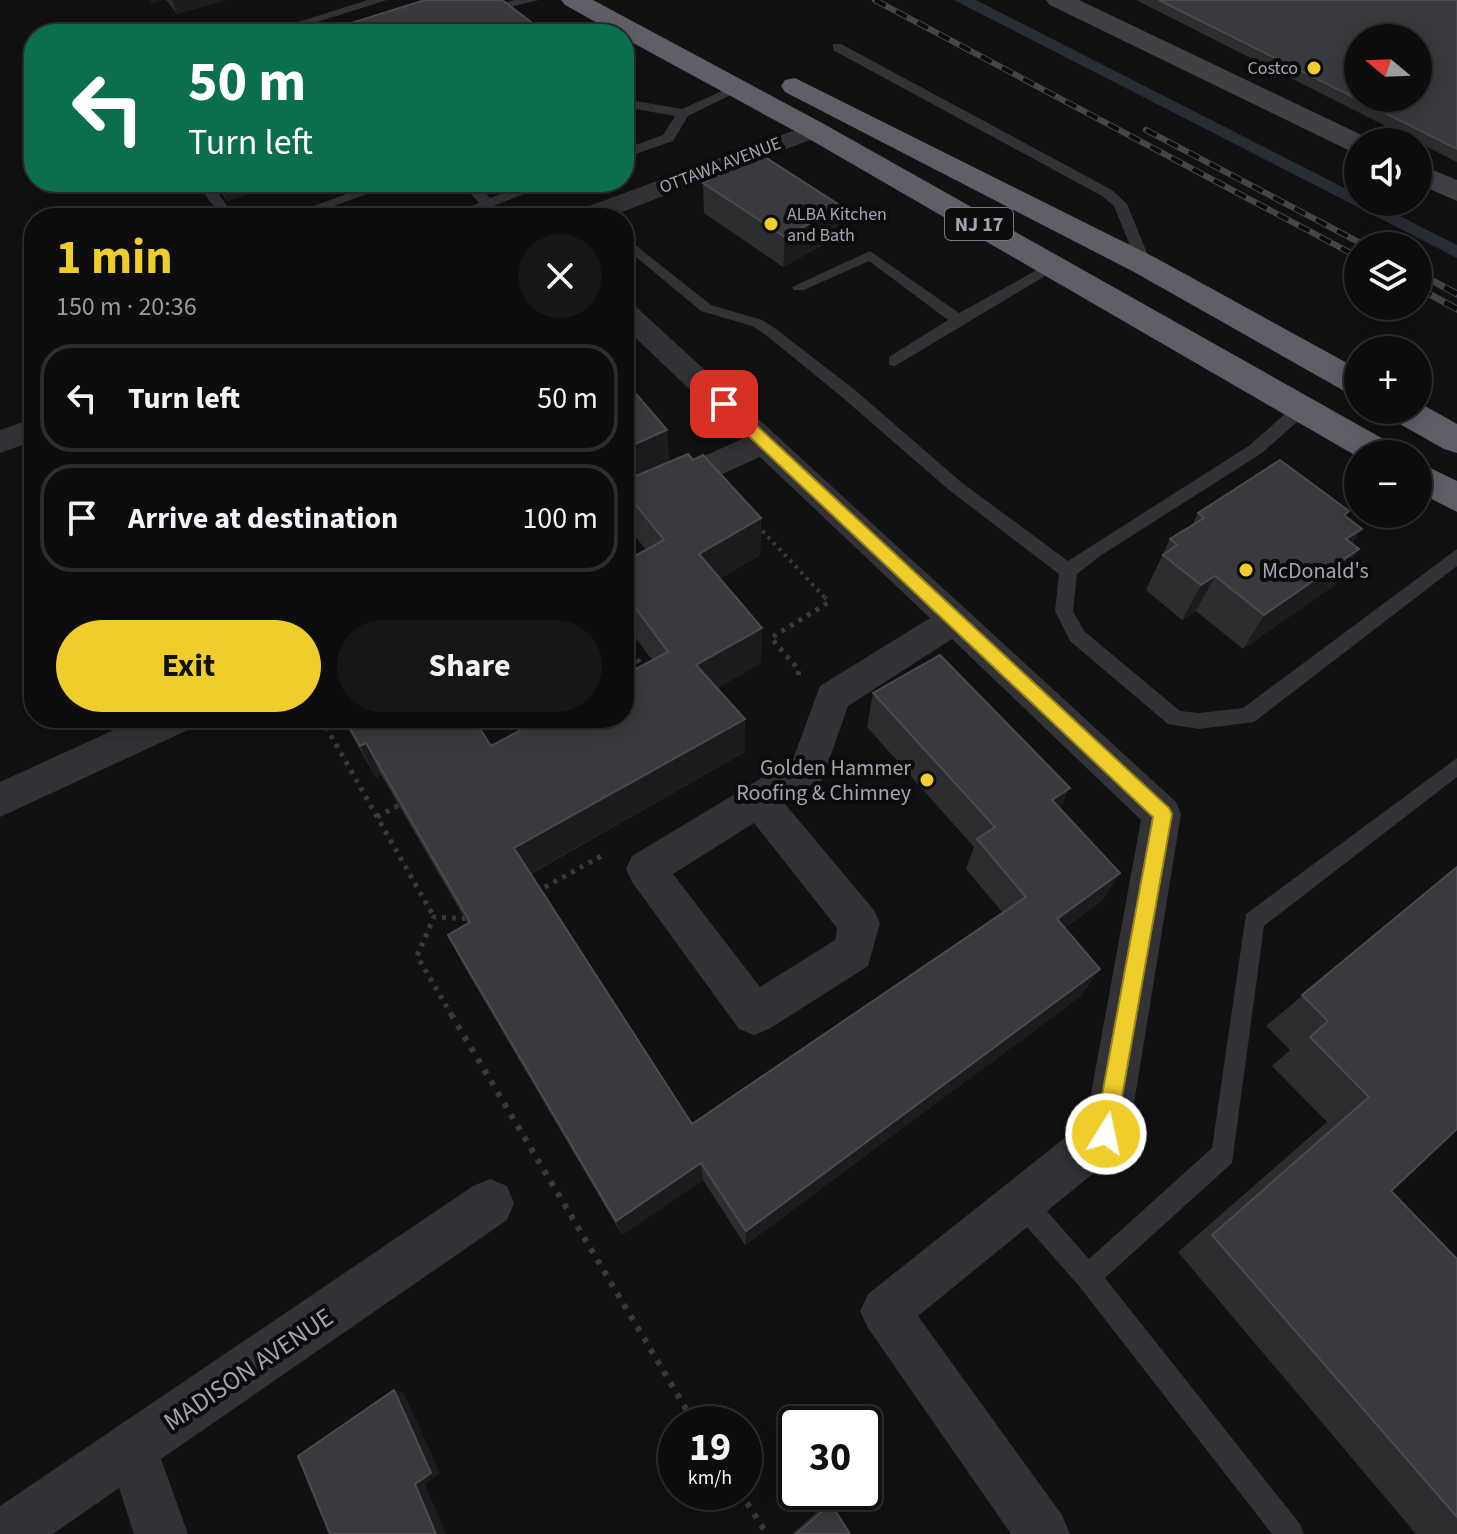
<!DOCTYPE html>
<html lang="en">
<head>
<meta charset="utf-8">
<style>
  :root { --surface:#0d0d0e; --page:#161617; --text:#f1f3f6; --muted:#9a9c9e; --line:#2d2d2e; --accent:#efce2b }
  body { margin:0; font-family:"Source Sans 3",sans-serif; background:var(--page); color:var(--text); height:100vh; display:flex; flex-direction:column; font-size:30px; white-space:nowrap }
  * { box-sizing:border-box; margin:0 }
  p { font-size:26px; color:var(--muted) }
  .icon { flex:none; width:44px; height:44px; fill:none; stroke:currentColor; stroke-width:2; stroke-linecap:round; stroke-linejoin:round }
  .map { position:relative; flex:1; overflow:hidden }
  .details { position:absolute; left:24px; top:208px; width:610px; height:520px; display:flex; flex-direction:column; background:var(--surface); border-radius:32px; box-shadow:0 4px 20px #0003,0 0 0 2px var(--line) }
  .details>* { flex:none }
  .top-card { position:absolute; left:24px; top:24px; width:610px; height:168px; border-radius:32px; box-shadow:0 4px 20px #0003,0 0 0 2px var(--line); background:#0b6e4f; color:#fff; overflow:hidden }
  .needle { width:52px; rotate:289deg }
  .fabs { position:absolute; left:1344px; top:24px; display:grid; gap:16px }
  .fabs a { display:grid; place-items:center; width:88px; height:88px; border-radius:50%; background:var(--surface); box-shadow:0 4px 20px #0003,0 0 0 2px var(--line); font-size:40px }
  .speed { position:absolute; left:658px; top:1406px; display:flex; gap:16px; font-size:40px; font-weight:700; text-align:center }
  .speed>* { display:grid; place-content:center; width:104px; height:104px; border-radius:50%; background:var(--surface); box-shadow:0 4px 20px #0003,0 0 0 2px var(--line); line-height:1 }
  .speed small { font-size:20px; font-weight:400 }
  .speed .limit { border:4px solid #111; border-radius:12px; background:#fff; color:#111 }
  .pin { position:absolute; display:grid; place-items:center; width:68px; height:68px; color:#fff; margin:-34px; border-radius:16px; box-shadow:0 4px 12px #0006 }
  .me { position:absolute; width:88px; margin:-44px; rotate:10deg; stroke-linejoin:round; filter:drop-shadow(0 0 6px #0008) }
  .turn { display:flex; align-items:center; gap:28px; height:168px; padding:0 32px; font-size:36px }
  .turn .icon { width:104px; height:104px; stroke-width:2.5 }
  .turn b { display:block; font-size:56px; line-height:68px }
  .round { display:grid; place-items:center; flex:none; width:84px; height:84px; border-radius:42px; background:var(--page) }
  .head { display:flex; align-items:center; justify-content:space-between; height:136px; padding:0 32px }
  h1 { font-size:48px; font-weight:700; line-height:60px; color:var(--accent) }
  .button { display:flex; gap:16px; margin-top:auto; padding:16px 32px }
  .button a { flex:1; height:92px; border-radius:48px; background:var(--accent); color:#111; font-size:32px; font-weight:700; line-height:92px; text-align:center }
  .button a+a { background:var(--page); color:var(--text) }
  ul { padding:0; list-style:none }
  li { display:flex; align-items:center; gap:24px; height:108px; margin:0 16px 12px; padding:0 16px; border:4px solid var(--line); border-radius:32px }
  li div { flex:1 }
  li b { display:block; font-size:30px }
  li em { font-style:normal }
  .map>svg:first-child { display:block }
</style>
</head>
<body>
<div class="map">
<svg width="1457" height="1534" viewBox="0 0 1457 1534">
  <rect width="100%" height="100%" fill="#111112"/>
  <path fill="#272d35" d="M954,0h22l382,195v7h14l85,43v13z"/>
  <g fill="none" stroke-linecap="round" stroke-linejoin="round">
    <path stroke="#38383e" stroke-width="4" stroke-dasharray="3 5" stroke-linecap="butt" d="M757,525l70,75"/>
    <path stroke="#38383e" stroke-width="5" stroke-dasharray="4 6" stroke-linecap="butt" d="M624,644l22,26
      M798,675l1,-5 -28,-32 58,-36 -4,-4
      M321,718l113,199
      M517,718l10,16
      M377,817l26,-14
      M536,892l69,-38
      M452,1016l-35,-60 17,-39 36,2"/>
    <path stroke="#38383e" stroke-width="6" stroke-dasharray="5 8" stroke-linecap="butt" d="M451,1014l244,410
      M740,1492l27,42"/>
    <path fill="#323237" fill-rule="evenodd" d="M368,0h19l-108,34h-19z
      M515,0h24l-57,14 -6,-4z
      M833,44h8l271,146 15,14 25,61 -2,3h-10l-2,-3 -24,-59 -12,-10 -269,-146z
      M735,85l10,3 -57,28 -15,25 -49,17v-9l39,-14 12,-19 -51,-9v-8l58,10z
      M196,182h14l26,36h-14z
      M379,182h20l-97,36h-21z
      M460,182h15l15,16 44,-16h20l-91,36h-20l36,-15z
      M624,236l87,69 51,15 14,9 79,61 106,92 107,79 182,-116 45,-40h12v8l-45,40 -162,103 -23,18 -4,37 11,20 96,80 19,2 44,-5 214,-159v17l-203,156 -55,7 -31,-5 -98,-83 -15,-30 4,-37 -110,-84 -106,-92 -77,-63 -14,-9 -51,-15 -77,-64z
      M870,251l89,62 89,-49 5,-1 7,4 -165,99 -6,-1v-8l59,-37 -79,-59 -65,29h-10l-2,-3z
      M1457,758v19l-193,149 -32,237 -127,115 195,246 4,10h-32l-193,-248 -66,-75 -3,-9 3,-9 9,-3 9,3 58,66 123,-111 34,-234z"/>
    <path fill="#323237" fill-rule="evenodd" d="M814,123l9,2 3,5 -3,5 -217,83h-37l4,-6z
      M624,302l10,3 542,497 5,12 -52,320 -7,16 -204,166 144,199 8,19h-59l-143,-206 -8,-17 8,-17 218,-173 55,-301 -189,-181 -104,67 -26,74 -37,24 89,106 6,13 -12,43 -99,63 -15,6 -15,-6 -107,-147 -6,-13 6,-13 161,-97 27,-73 110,-68 -170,-161 -136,61v-26l118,-53 -118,-112zM754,823l83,105 -2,12 -75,47 -87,-113z
      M34,418v23l-34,12v-23z
      M140,718h55l-5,11 -190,88v-35z
      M490,1179l17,7 7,17 -7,17 -346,239 27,75h-54l-15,-46 -66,46h-53v-28l473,-320z"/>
    <path fill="#404047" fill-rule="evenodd" d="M1046,0h33l289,138 3,4h-13v11l-10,-3 -298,-145z
      M1418,164l39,16v21l-39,-17z"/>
    <path fill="#5e5f68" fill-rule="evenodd" d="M561,0h32l231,124 570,321 5,9h-41v3l-554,-321 -180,-98v-4h-7l-52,-29z
      M795,78l361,180 202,111v27l-12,-4 -212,-120 -349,-180 -4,-6 4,-6z
      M1418,402l39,22v29l-13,-4 -53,-30 -5,-9h32z
      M1418,462l39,19v31l-39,-20z"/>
    <g stroke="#45454c" stroke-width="6">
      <path id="rail-far1" d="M875,0l483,257
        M1146,130l220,116"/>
    </g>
    <g stroke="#45454c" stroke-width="7">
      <path id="rail" d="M1418,273l39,21
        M1418,288l39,21"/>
    </g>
    <use href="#rail-far1" stroke="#0c0c0d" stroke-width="4" stroke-dasharray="12" stroke-linecap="butt"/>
    <use href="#rail" stroke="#0c0c0d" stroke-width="5" stroke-dasharray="15" stroke-linecap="butt"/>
  </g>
  <path fill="#2d2d30" d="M166,0h61l-50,14z
    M1136,0h321v162z
    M214,182h70l-57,19z
    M703,183l136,53 -56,31 -79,-54z
    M624,380l45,82 24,-2 68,58 -1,37 -40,24 41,84 -44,25 28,31v33l-214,122 161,250 311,-211 -37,-44 8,-22 -107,-120 6,-34 187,115 60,65 -18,28 -37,27 17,67 -337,250 -42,-65 -81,55 -161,-274 -13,-26 20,-11 -87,-149 -5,3 -34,-60h131l18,28 161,-86 -28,-38v-60l22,-12 -22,-28z
    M1349,511l-3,5 6,28 -16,40 -93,65 -47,-38 -14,9 -36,-30 24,-51 22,-14 6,-12z
    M1457,867l-66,324 66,68v275h-41l-238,-282 149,-130 -55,-56 18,-16 -24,-24z
    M827,1503l4,1 19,30h-58z"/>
  <path fill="#1c1c1e" d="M148,0h15l-13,4z
    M172,0h55l-50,14z
    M220,182h64l-57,19z
    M841,206l-2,30 -56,31 2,-30z
    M667,430l3,38 -46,21v-40z
    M761,518l-1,37 -60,36 -1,-37z
    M1362,529l-22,33 19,-13 -23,35 -93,65 21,-34 82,-76z
    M1215,576l-19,35 -14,9 19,-35z
    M762,628l-1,35 -64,37 -1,-35z
    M745,719v33l-221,125 -10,-29z
    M366,743l15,32 -5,3 -16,-32z
    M1070,788l-15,31 -3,-19z
    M1120,873l-18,28 -61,45 16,-27z
    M1100,969l-18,26 -337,250 1,-14z
    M701,1163l2,17 -81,55 -6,-14z
    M394,1390l10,3 36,80 -15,11 21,50h-10l-21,-50z"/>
  <path fill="#393a3e" stroke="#4a4a50" stroke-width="2" fill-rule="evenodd" d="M425,0h77l45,34h-231z
    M1159,0h298v149zM1358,38h60v60h-60z
    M760,154l81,52 -56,31 -82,-54z
    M624,380l43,50 -43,19z
    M688,454l5,6 10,-5 58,63 -62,36 63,74 -66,37 49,54 -231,129 178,276 334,-227 -49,-58 18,-12 -122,-134 67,-38 130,133 -18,12 68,73 -63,46 43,50 -354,262 -45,-68 -85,58 -168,-286 22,-13 -104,-179 -6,3 -16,-28h129l18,28 52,-28h81v-43l44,-23 -44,-60v-30l40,-22 -40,-50v-9z
    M1280,460l69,51 -5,4 18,14 -16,10 13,10 -95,66 -49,-39 -14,9 -38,-30 14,-10 -7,-6 34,-21 -6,-5z
    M1457,867v262l-66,62 66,68v258l-245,-282 157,-138 -59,-60 18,-16 -26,-26z
    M394,1390l37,83 -16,11 21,50h-106l-32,-78z
    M831,1504l19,30h-54z"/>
  <path fill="#efce2b" stroke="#9b861c" stroke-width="2" d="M724,399l5,1 440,408 3,6 -58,328 -8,3 -7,-3 -4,-8 58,-317 -434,-409 -2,-4z"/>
  <g fill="#efce2b" stroke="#0c0c0d" stroke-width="3">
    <circle cx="1314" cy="68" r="8"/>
    <circle cx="771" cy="224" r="8"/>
    <circle cx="1246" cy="570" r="8"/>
    <circle cx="927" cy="780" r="8"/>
  </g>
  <g text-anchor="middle" stroke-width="8" stroke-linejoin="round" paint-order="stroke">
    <g font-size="18" fill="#a2a4b3" stroke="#0c0c0d" text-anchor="end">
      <text x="1298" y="74">Costco</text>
      <text x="787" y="220" text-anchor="start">ALBA Kitchen<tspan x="787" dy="21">and Bath</tspan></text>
    </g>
    <g font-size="18" fill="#a2a4b3" stroke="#0c0c0d">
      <text transform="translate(720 165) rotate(-21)" y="6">OTTAWA AVENUE</text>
    </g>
    <rect fill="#0c0c0d" stroke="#757681" stroke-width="2" x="945" y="208" width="68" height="32" rx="6"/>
    <g font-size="20" font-weight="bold" fill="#a2a4b3">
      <text x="979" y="231">NJ 17</text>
    </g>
    <g font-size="22" fill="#a2a4b3" stroke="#0c0c0d" text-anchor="start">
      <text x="1262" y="578">McDonald's</text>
      <text x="911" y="775" text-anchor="end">Golden Hammer<tspan x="911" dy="25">Roofing &amp; Chimney</tspan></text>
    </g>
    <g font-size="26" fill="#a2a4b3" stroke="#0c0c0d">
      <text transform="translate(248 1369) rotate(-34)" y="9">MADISON AVENUE</text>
    </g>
  </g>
</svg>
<div class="fabs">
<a><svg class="needle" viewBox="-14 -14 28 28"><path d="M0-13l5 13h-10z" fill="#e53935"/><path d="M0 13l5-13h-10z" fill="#9a9c9e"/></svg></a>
<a><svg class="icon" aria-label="sound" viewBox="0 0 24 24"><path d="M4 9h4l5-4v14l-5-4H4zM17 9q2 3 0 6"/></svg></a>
<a><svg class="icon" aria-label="layers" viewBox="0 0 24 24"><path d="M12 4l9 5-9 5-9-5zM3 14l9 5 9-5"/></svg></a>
<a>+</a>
<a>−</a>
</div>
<div class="speed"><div>19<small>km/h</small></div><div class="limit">30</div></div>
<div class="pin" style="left:724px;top:404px;background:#d93025"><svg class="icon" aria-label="arrive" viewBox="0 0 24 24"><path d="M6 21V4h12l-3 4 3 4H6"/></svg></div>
<svg class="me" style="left:1106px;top:1134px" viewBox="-20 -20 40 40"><circle r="17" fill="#efce2b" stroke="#fff" stroke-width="3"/><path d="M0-11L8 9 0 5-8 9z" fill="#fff"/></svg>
<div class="top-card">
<div class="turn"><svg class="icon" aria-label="left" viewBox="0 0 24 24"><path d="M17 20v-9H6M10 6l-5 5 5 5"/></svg><div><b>50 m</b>Turn left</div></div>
</div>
<section class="details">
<div class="head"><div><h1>1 min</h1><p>150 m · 20:36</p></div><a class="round"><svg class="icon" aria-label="close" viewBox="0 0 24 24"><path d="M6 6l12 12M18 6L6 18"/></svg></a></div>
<ul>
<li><svg class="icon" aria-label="left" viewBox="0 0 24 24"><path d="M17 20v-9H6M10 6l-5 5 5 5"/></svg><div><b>Turn left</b></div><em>50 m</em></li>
<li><svg class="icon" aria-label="arrive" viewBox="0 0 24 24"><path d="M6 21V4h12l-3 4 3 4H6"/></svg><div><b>Arrive at destination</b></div><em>100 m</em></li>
</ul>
<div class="button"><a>Exit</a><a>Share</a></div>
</section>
</div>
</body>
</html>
